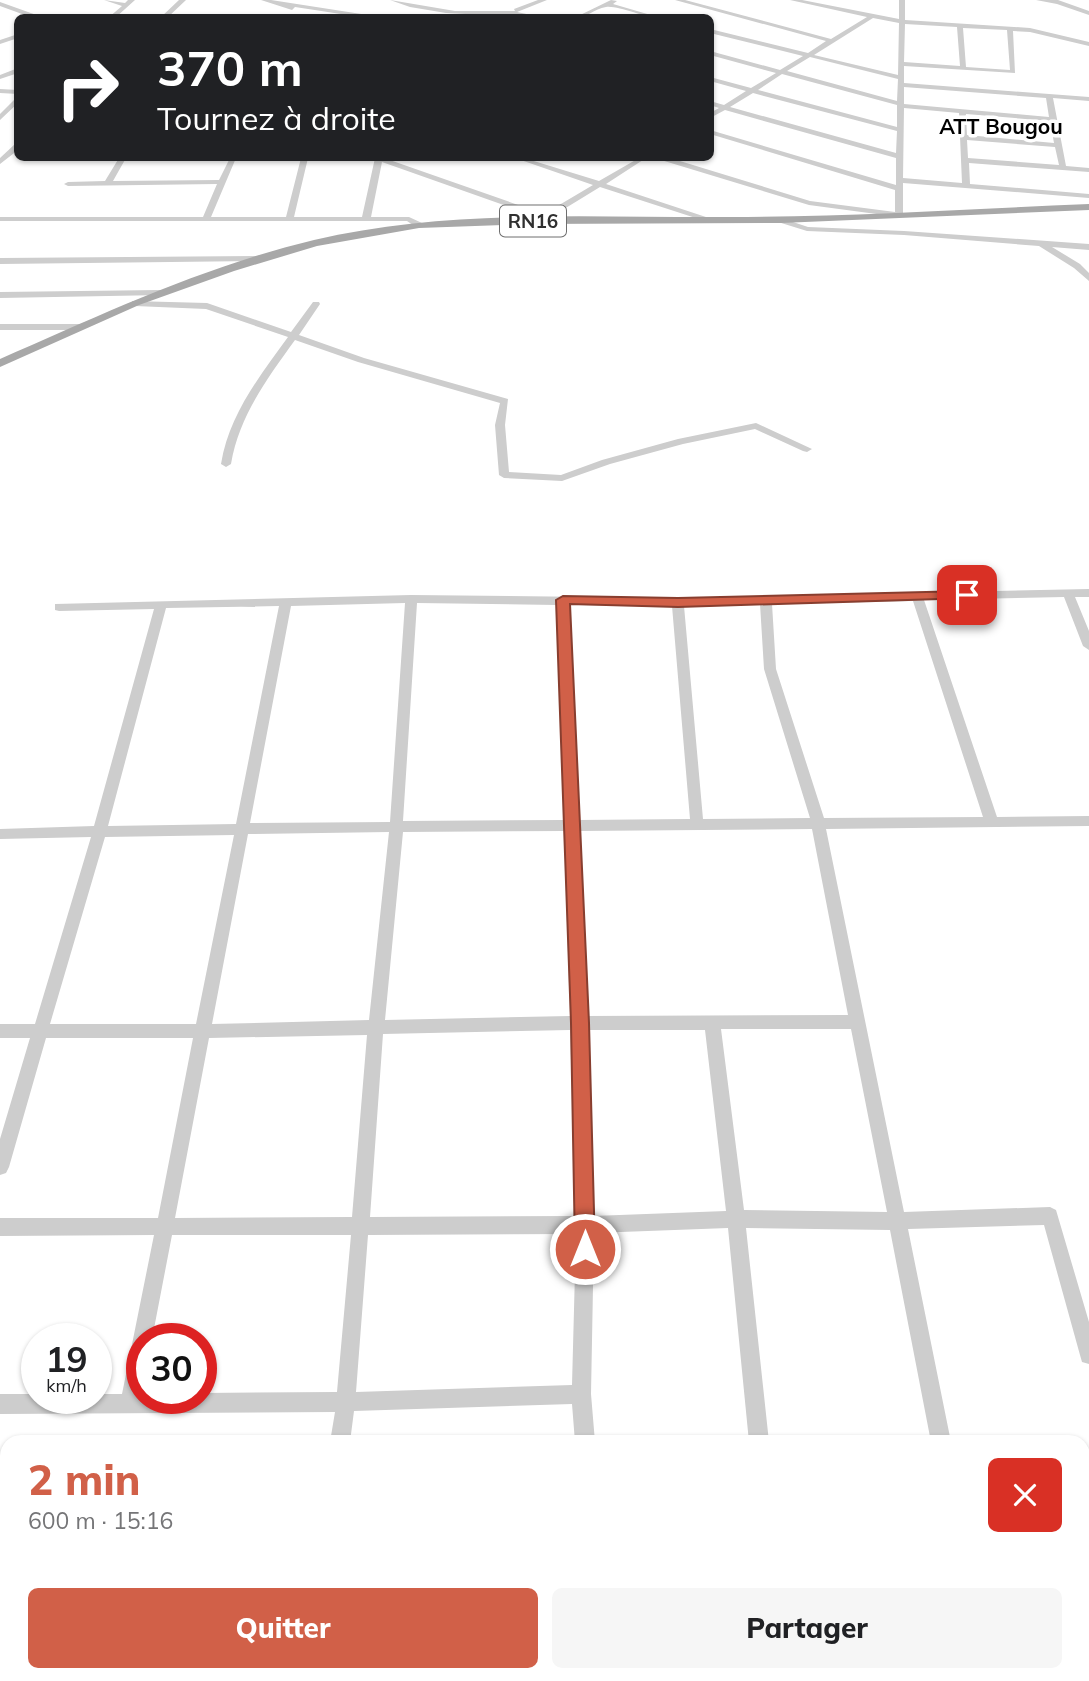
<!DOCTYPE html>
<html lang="fr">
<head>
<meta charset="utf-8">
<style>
  :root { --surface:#fff; --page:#f6f6f6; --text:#202124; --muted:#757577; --accent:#d16048 }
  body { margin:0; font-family:Mulish,sans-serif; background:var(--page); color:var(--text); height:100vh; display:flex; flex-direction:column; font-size:26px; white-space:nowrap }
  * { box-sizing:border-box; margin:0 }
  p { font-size:23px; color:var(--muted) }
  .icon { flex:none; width:38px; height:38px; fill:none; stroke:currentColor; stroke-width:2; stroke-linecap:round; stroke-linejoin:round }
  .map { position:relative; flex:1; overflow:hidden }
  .panel { position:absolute; left:0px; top:1435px; width:1090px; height:247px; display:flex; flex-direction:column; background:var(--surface); border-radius:21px 21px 0 0; box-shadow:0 2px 5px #0004 }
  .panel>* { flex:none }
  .guide { position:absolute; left:14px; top:14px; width:700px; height:147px; border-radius:10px; box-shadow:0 2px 5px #0004; background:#202124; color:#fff; overflow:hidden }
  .speed { position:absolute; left:21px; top:1323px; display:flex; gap:14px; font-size:35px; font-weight:700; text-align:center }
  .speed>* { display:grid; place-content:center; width:91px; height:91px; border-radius:50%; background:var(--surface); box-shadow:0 2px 5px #0004; line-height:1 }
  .speed small { font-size:18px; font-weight:400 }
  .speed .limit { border:10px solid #d22; background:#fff; color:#111 }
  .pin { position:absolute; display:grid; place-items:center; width:60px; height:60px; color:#fff; margin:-30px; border-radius:14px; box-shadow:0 4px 10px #0006 }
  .me { position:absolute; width:77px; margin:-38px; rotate:0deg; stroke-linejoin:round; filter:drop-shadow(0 0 5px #0008) }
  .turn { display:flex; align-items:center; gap:24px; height:147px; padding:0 28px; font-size:32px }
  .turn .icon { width:91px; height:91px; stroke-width:2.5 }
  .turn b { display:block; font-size:49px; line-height:60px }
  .round { display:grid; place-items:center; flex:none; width:74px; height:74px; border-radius:10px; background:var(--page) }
  .overview { display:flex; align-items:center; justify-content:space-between; height:119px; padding:0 28px }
  h1 { font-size:42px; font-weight:800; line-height:52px; color:var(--accent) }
  .button { display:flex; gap:14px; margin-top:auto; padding:14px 28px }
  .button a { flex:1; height:80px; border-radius:10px; background:var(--accent); color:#fff; font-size:28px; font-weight:800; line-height:80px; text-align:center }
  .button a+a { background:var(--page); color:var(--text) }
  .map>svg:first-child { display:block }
</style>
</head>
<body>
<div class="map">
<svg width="1089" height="1681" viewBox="0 0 1089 1681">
  <rect width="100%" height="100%" fill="#fff"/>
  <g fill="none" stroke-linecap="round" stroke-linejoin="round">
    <path fill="#cdcdcd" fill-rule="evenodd" d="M104,0l21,3 3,-3h7l-20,18h-7l14,-12z
      M179,0h7l-19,18h-7z
      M261,0h10l116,18h-20l-72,-11 -3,3z
      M390,0l65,11h60l-1,-2 24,-9h9l-30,12 28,6 -99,-5 -36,-6z
      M611,0l6,1 -4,3 48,14c-16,0 -44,-13 -55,-11 -12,2 -19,11 -32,11z
      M675,0h10l146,39 36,-22 -77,-17h12l97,19v-19h6v20l125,8 59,14v4l-59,-14 -17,-1 2,42 -111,-7v17l185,14v4l-36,-3 13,68 23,2v4l-120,-9 1,21 119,10v4l-186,-15v32l-4,2 -90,-12 -148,-45v-2h9l140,43 85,11v-22l-185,-56v-4l186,55v-27l-171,-48 -15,8v-5l9,-5 -9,-3v-4l14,4 22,-14 -36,-10v-4l41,11 25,-15 -66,-18v-4l70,19 23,-14 -93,-23v-4l98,24 18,-12zM873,18l26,5 -1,52 -84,-20zM905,24l52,3 3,39 -56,-4zM963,28l44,2 3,40 -44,-3zM810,57l88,22 -1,22 -110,-30zM782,74l115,31v22l-139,-37zM904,87l142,11 3,19 -145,-13zM753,93l144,38 -1,22 -166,-46zM904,108l55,5 3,70 -59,-5zM966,114l84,7 4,22 -87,-8zM967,140l88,7 4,18 -91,-7z
      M1036,0h22l31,11v4l-32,-11z
      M0,2l42,15 1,1h-10l-33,-12z
      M18,34v4l-18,6v-4z
      M18,68v5l-18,6v-4z
      M0,89l18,1v4l-18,-1z
      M18,96v7l-18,17v-6z
      M15,144h3v6l-18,14v-6z
      M119,158h7l-13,23 106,-1 11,-22h6l-25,59h75l15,-59h7l-14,59h68l13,-59h9l160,56 49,-29 -78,-27h9l75,23 40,-23h7l-40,26 109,36 -7,2 -108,-35 -49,30 8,4 -4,2 -173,-61 -11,55h38l13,6v4h-6l-9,-6h-407v-4h203l14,-33 -149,2 -4,-2 4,-2 37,-1z
      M781,218l27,9 96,4 185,13v6l-37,-3 28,17 9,9v8l-15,-13 -35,-22 -135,-11 -97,-4 -29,-9v-4z
      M260,256l3,1v4l-263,3v-6z
      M160,290l4,3 -1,2 -163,3v-6z
      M132,301l75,2 84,29 22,-30h6l1,2 -21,31 65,23 144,41 -3,26 4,47 52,3 41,-15 76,-21 78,-16 56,26 -5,3 -4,-1 -48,-22 -72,15 -73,20 -48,17 -58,-3 -5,-3 -4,-50 5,-22 -142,-41 -63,-22c-28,39 -56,76 -64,124l-5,3 -5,-3c8,-49 38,-87 67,-127l-82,-28 -71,-3 -3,-1z
      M0,324h80l5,3 -5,3h-80z
      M1089,589v8h-14l14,34v19l-6,-4 -19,-49 -140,3 73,217 92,-1v10l-263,3 78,383 146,-5 6,3 33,112v42l-7,-2 -2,-7 -36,-130 -136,4 43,213h-20l-41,-212 -144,-2 23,214h-20l-21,-214 -134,5 -3,161 4,48h-20l-3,-38 -218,7 -4,31h-20l5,-30 -335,2v-20h37v4h59v-4h26l32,-159 -154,1v-18h158l35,-180h-147l-37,129 -3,6 -6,2v-36l30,-101h-30v-14h35l56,-187 -91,2v-10l94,-3 60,-217 -95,2 -4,-1v-6l356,-9 267,3zM913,601l70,216 -159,1 -48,-149 -4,-65zM405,603l-15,219 -140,1 41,-217zM417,603l140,2 7,215 -161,1zM760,604l4,65 46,149 -107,1 -19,-213zM569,605l103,1 18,213 -112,1zM279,606l-43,218 -128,2 58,-218zM812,829l36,186 -263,1 -7,-185zM564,831l6,185 -185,4 18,-188zM389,832l-20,188 -157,4 36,-190zM234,835l-38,189h-146l55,-187zM721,1029h130l36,183 -143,-2zM570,1030l6,186 -206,1 13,-183zM586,1030h119l21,181 -133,5zM367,1035l-15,182 -177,1 34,-180zM576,1234l-4,151 -216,7 12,-157zM172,1235h179l-14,157 -136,1v5h-59v-59h10z
      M290,1675h22l-1,6h-22z
      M592,1675h22l1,6h-22z"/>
    <path fill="#a8a8a8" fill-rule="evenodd" d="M1089,204v6l-308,13 -249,1 -113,4 -102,18 -83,25 -95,34 -139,62v-8c102,-45 205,-93 314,-119 135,-32 279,-22 417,-23 120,0 239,-8 358,-13z"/>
  </g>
  <path fill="#d16048" stroke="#883e2f" stroke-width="2" d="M967,591l5,1v6l-294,9 -108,-3 19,419 6,226 -3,7 -7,3 -7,-3 -3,-7 -4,-226 -15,-423 7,-4 115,2z"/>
  <g text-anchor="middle" stroke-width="7" stroke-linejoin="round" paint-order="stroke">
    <rect fill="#fff" stroke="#6e6e6e" stroke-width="2" x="500" y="205.5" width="66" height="31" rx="5"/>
    <g font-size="19" font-weight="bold" fill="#303030">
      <text x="533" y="228">RN16</text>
    </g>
    <g font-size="21" font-weight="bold" fill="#000" stroke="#fff">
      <text x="1001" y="134">ATT Bougou</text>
    </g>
  </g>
</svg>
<div class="speed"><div>19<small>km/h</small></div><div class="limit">30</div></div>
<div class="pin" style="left:967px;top:595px;background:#d93025"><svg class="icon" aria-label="arrive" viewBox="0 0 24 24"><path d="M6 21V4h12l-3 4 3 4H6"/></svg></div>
<svg class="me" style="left:585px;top:1249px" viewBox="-20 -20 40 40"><circle r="17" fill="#d16048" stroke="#fff" stroke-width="3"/><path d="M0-11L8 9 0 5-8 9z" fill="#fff"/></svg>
<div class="guide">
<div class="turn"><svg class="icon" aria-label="right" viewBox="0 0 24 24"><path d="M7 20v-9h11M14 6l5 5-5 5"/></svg><div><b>370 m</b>Tournez à droite</div></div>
</div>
<section class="panel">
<div class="overview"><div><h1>2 min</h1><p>600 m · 15:16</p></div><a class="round" style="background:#d93025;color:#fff"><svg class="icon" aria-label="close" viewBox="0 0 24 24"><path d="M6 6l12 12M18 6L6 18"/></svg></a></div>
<div class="button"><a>Quitter</a><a>Partager</a></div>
</section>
</div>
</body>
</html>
